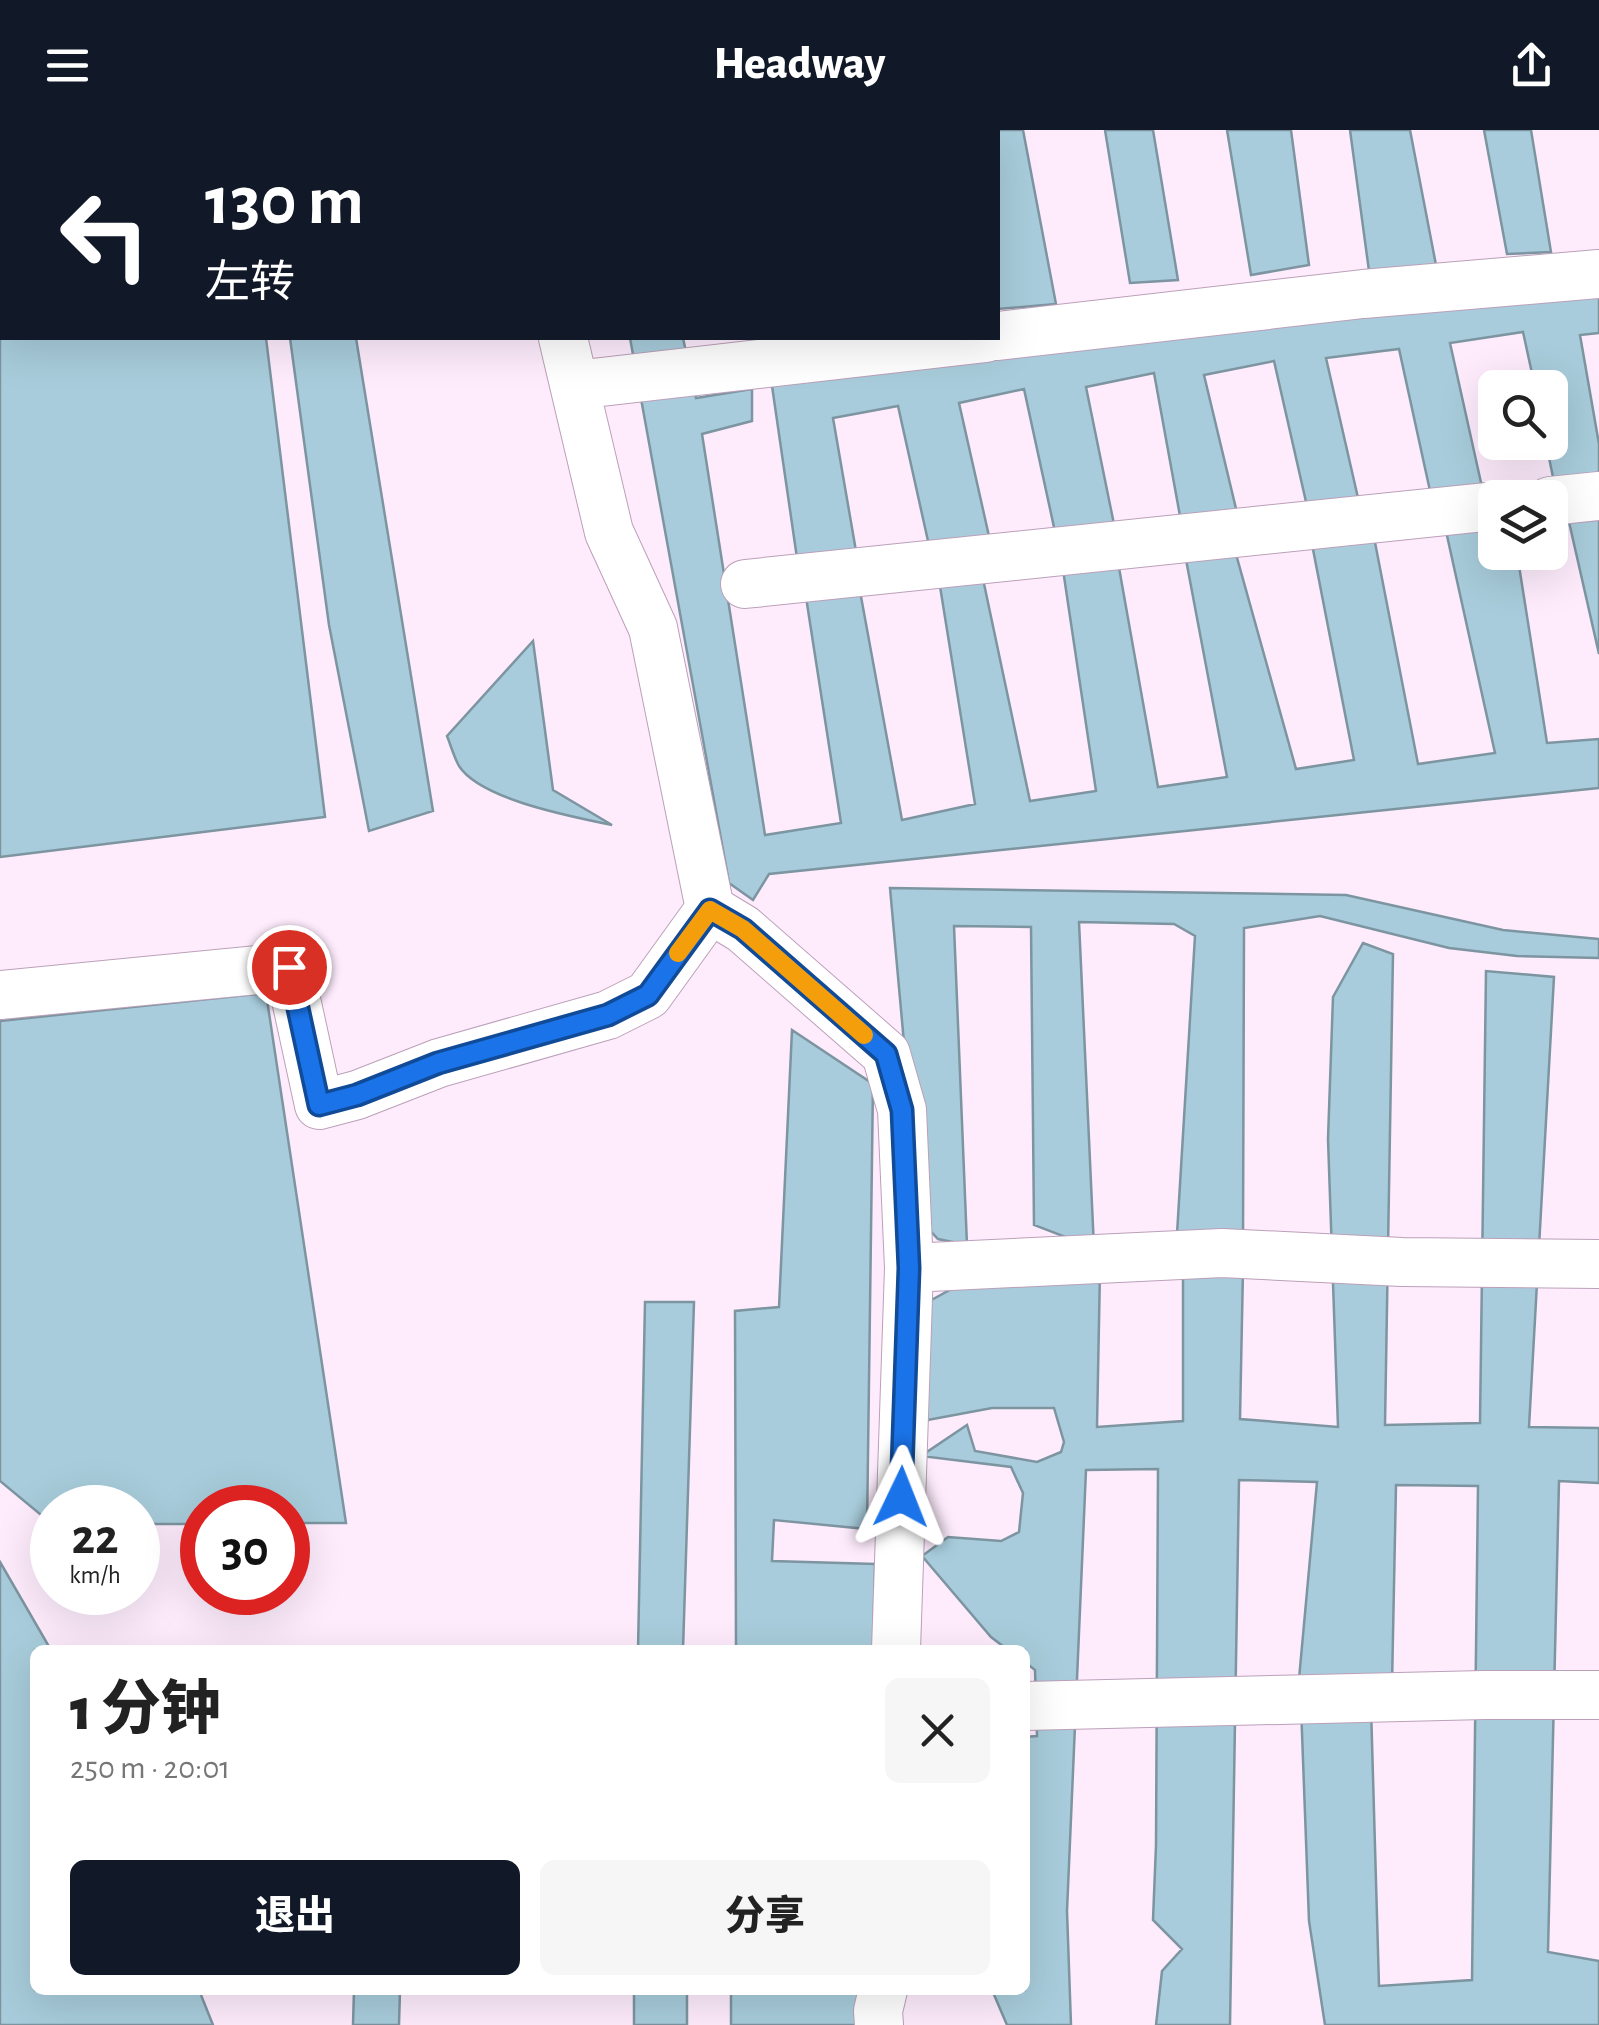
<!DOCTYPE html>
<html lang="zh">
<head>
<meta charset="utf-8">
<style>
  :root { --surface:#fff; --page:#f6f6f6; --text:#222; --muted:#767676; --accent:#111827 }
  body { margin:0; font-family:"Alegreya Sans","Noto Sans SC",sans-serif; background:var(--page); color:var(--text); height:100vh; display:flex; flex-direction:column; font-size:38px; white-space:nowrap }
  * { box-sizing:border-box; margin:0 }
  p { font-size:32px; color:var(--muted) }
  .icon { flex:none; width:55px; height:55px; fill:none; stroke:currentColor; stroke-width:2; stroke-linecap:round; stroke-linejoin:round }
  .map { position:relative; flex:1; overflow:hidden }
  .sheet { position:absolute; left:30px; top:1515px; width:1000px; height:350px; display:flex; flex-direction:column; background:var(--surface); border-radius:15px; box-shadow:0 10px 40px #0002 }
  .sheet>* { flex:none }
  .guide { position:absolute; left:0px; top:0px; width:1000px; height:210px; box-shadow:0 10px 40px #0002; background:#111827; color:#fff; overflow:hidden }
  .buttons { position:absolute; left:1478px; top:240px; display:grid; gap:20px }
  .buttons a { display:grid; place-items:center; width:90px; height:90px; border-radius:15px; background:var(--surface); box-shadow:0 10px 40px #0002; font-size:50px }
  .speed { position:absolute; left:30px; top:1355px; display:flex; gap:20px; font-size:50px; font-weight:700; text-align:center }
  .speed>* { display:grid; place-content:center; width:130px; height:130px; border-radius:50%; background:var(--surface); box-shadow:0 10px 40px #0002; line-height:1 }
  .speed small { font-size:25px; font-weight:400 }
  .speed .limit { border:15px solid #d22; background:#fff; color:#111 }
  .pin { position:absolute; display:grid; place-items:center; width:85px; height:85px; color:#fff; margin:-42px; border:5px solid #fff; border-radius:50%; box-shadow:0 2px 10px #0007 }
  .me { position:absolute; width:110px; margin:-55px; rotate:2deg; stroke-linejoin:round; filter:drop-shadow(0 0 8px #0008) }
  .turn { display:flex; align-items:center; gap:35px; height:210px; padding:0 40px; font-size:45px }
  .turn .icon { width:130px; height:130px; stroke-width:2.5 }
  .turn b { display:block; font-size:70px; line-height:85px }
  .round { display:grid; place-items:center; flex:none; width:105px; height:105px; border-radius:15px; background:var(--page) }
  .summary { display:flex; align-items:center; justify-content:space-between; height:170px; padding:0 40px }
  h1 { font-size:60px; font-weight:800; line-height:75px }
  .primary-button { display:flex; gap:20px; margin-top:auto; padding:20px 40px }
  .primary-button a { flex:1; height:115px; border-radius:15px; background:var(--accent); color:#fff; font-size:40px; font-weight:800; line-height:115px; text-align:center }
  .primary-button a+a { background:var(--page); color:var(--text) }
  header { display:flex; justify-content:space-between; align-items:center; height:130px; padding:0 40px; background:var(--accent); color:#fff; font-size:45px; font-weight:800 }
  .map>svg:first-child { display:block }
</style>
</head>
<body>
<header><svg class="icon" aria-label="menu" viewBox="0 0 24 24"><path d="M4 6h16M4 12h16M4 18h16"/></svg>Headway<svg class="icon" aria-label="share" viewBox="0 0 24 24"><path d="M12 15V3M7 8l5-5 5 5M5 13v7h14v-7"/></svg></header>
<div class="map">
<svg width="1599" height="1895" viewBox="0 0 1599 1895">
  <rect width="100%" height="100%" fill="#feecfd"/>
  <path fill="#a8ccdb" stroke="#7d94a1" stroke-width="2.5" d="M969,0h54l33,174 -58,5v-177z
    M1105,0h48l25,150 -48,3z
    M1227,0h64l18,135 -58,10z
    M1350,0h60l26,135 -67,6z
    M1484,0h47l20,122 -44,2z
    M0,68h2v140h264l59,479 -325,40z
    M1599,159v44l-19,2 19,109v39l-44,4 -9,-44 4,-1v-54l-15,-1 -12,-55 -73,11 34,153 -52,4 -33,-151 -73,9 35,153 -52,4 -35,-154 -70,14 34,142 -56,10 -28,-154 -68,14 30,147 -59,7 -33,-152 -65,14 32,142 -61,5 -32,-144 -65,12 23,133 -58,14 -27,-186z
    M290,208h66l77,473 -64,20 -40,-206z
    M630,208h53l13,60 56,-9v32l-50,13 63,401 76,-12 -35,-226 54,-6 42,229 73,-16 -36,-224 44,-1 47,222 66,-10 -34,-228 56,-1 40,225 69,-10 -43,-228 50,-2 62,222 58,-9 -43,-221 62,-7 45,232 77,-11 -49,-222 49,-8v29l22,1 30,190 52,-4v49l-830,86 -16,26 -24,-17z
    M1599,386v138l-30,-132z
    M533,511l20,149 59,35c-38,-8 -131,-25 -153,-59 -5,-9 -8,-20 -12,-30z
    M890,758l456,7 157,35 96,9v19l-82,-2 -68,-8 -129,-32 -76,12 -1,315 -66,-9 18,-298 -21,-12 -95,-2 15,326 -60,-23 -3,-298 -77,-1 13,319 -29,-6 -18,-19z
    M1363,813l30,11 -8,471 95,-2 6,-452 68,6 -25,450 70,1v55l-40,-2 -11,471 51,9v64h-274l-16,-104 -8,-215 70,1 8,279 93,-6 6,-494 -82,-1 -4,200 -93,-6 18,-197 -78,-2 -9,545h-74l6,-54 20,-22 -29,-29 3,-75 2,-376 -72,1 -19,441 4,114h-64l-15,-35h33v-253l12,-1 -2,-66 -10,-8v-12h-17l-17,-13 -69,-81 26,-19 53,4 18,-9 4,-39 -12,-26 -90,-11 46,-31 8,26 62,11 24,-10 3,-10 -10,-34h-62l-75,14 9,-119 42,-23 132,-10 -3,157 86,-6v-150l60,-2 -3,150 98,8 -10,-288 5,-142z
    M266,863l80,530h-58v-15h-86v16h-64v-16h-86v16l-52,-43v-460z
    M792,900l81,54 -6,445 -93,-9 -2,41 103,3 -2,86h-137l-1,-339 44,-4z
    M645,1172h49l-11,348h-45z
    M0,1432l51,88h-16v340h164l14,35h-213z
    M354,1860h46l-1,35h-46z
    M634,1860h53v35h-53z
    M731,1860h126l2,35h-128z"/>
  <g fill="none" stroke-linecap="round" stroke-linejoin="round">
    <g stroke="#bba0b9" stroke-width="50">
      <path id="minor" d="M519,0v2
        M998,206l365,-42 236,-20
        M575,255l411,-47
        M1550,371l49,-5
        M745,454l750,-78
        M710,779l33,20 143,125 16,56 7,158 -13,382
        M0,865l289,-28 30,138 38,-10 82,-32 169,-48 40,-20 62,-86 -57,-281 -44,-96 -46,-194
        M909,1138l313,-15 180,9 197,2
        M1025,1576l459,-11h115
        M879,1895l-1,-14 5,-21"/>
    </g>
    <use href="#minor" stroke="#fff" stroke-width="48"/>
  </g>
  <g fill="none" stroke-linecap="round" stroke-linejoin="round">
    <g stroke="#114b97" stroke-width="25">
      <path id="route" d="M289,837l30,138 38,-10 81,-32 170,-48 40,-20 62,-85 33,19 143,125 16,56 7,158 -8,229"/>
    </g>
    <use href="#route" stroke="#1a73e8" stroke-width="18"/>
    <path stroke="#f59e0b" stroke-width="18" d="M678,823l32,-43 33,19 121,106"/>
  </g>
</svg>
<div class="buttons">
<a><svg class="icon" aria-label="search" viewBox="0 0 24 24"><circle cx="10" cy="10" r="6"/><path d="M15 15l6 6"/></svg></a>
<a><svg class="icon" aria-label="layers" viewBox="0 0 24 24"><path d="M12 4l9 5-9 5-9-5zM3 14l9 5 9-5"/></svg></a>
</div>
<div class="speed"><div>22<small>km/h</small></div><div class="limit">30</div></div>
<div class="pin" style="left:289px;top:837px;background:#d93025"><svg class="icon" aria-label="arrive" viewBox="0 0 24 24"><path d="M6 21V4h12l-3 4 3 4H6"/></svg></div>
<svg class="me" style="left:901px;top:1367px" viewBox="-20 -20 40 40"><path d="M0-17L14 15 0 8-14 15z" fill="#1a73e8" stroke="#fff" stroke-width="4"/></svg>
<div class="guide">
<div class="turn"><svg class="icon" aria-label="left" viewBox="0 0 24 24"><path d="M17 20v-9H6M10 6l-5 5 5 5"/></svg><div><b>130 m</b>左转</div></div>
</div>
<section class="sheet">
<div class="summary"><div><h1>1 分钟</h1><p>250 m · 20:01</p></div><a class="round"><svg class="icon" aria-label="close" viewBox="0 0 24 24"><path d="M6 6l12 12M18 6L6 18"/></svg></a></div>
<div class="primary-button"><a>退出</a><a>分享</a></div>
</section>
</div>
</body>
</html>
